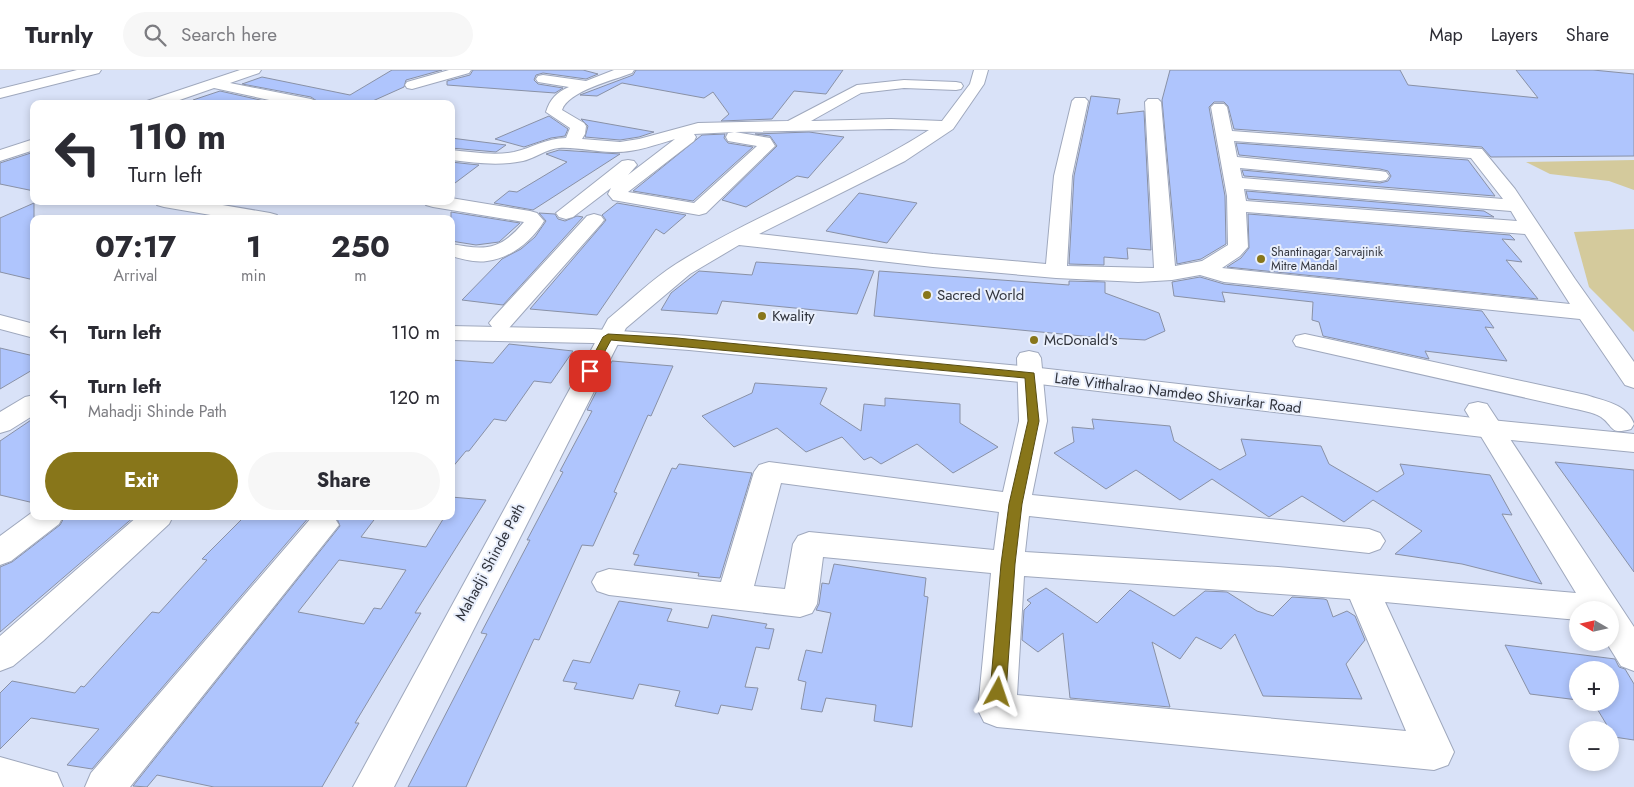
<!DOCTYPE html>
<html lang="en">
<head>
<meta charset="utf-8">
<style>
  :root { --surface:#fff; --page:#f7f7f7; --text:#2b2b33; --muted:#7c7c81; --line:#e1e1e2; --accent:#88761a }
  body { margin:0; font-family:Jost,sans-serif; background:var(--page); color:var(--text); height:100vh; display:flex; flex-direction:column; font-size:19px; white-space:nowrap }
  * { box-sizing:border-box; margin:0 }
  p { font-size:16px; color:var(--muted) }
  .icon { flex:none; width:28px; height:28px; fill:none; stroke:currentColor; stroke-width:2; stroke-linecap:round; stroke-linejoin:round }
  .map { position:relative; flex:1; overflow:hidden }
  .drawer { position:absolute; left:30px; top:145px; width:425px; height:305px; display:flex; flex-direction:column; background:var(--surface); border-radius:10px; box-shadow:0 2px 8px #0003 }
  .drawer>* { flex:none }
  .guide { position:absolute; left:30px; top:30px; width:425px; height:105px; border-radius:10px; box-shadow:0 2px 8px #0003; background:#fff; color:var(--text); overflow:hidden }
  .needle { width:32px; rotate:279deg }
  .controls { position:absolute; left:1569px; top:531px; display:grid; gap:10px }
  .controls a { display:grid; place-items:center; width:50px; height:50px; border-radius:50%; background:var(--surface); box-shadow:0 2px 8px #0003; font-size:25px }
  .pin { position:absolute; display:grid; place-items:center; width:42px; height:42px; color:#fff; margin:-21px; border-radius:10px; box-shadow:0 2px 8px #0006 }
  .me { position:absolute; width:55px; margin:-28px; rotate:5deg; stroke-linejoin:round; filter:drop-shadow(0 0 4px #0008) }
  .turn { display:flex; align-items:center; gap:18px; height:105px; padding:0 15px; font-size:22px }
  .turn .icon { width:65px; height:65px; stroke-width:2.5 }
  .turn b { display:block; font-size:35px; line-height:42px }
  .eta { display:flex; justify-content:space-evenly; align-items:center; height:85px; text-align:center }
  .eta b { font-size:30px; font-weight:700; line-height:35px }
  .cta { display:flex; gap:10px; margin-top:auto; padding:10px 15px }
  .cta a { flex:1; height:58px; border-radius:30px; background:var(--accent); color:#fff; font-size:20px; font-weight:700; line-height:58px; text-align:center }
  .cta a+a { background:var(--page); color:var(--text) }
  ul { padding:0; list-style:none }
  li { display:flex; align-items:center; gap:15px; height:65px; padding:0 15px }
  li div { flex:1 }
  li b { display:block; font-size:19px }
  li em { font-style:normal }
  header { display:flex; align-items:center; gap:30px; box-sizing:border-box; height:70px; padding:0 25px; background:var(--surface); border-bottom:1px solid var(--line) }
  header strong { font-size:24px }
  nav { display:flex; gap:28px; margin-inline-start:auto; font-size:18px }
  .search { width:350px; height:45px; background:var(--page); display:flex; align-items:center; gap:12px; box-sizing:border-box; padding:0 18px; border-radius:28px; color:var(--muted); font-size:19px }
  .map>svg:first-child { display:block }
</style>
</head>
<body>
<header>
<strong>Turnly</strong>
<div class="search"><svg class="icon" aria-label="search" viewBox="0 0 24 24"><circle cx="10" cy="10" r="6"/><path d="M15 15l6 6"/></svg>Search here</div>
<nav><a>Map</a><a>Layers</a><a>Share</a></nav>
</header>
<div class="map">
<svg width="1634" height="717" viewBox="0 0 1634 717">
  <rect width="100%" height="100%" fill="#d9e2f8"/>
  <path fill="#d4ca9c" d="M1634,90v30l-25,-9 -59,-7 -24,-12z
    M1634,159v103l-45,-45 -15,-55z"/>
  <path fill="#afc5fd" stroke="#8991a6" fill-rule="evenodd" d="M392,0h50l-36,10 -2,7 -38,17h-45l-10,-7 -69,-13 20,-7 88,18z
    M473,0h110l15,4 -12,5 -43,-6 -7,2 -2,5 4,4 25,4 -8,5 -108,-8v-4l23,-6z
    M636,0h207l-17,24 -32,-3 -22,28 -51,2 8,-7 -16,-22 -9,6 -82,-15 -25,13 -17,-1 53,-20z
    M1170,0h230l8,15 130,13 -22,-28h77l41,4v82l-143,1 -9,-10 -248,-18 -6,-23 -4,-4h-10l-5,5 16,89 1,48 -25,15 -24,5 -15,-164z
    M220,21l58,13h-84l-1,-4z
    M1091,26l29,3 -3,15 27,-3 7,139 -24,-2 1,11 -24,-2v8l-35,-1 5,-88z
    M549,46l19,13 -3,7 -14,2 -27,9 -29,-8z
    M581,49l73,13 -15,5 -19,3 -35,-3 3,-11z
    M809,62l35,5 -36,41 -11,-2 -51,31 -24,-7 55,-54 -7,-10 -15,-2z
    M725,64l-1,4 4,5 25,4 -60,54 -60,-10 69,-56z
    M451,68l55,7 -10,7 -45,-4z
    M1236,73l232,17 27,36 -251,-20 -2,-6 138,13 8,-2 3,-5 -3,-5 -8,-2 -141,-14z
    M559,80l61,4 -87,56 -39,-7 15,-12 8,1 50,-30 -21,-8z
    M34,82v39l-34,-7v-21z
    M451,92l18,2 10,1 -28,21z
    M1246,121l238,20 10,6 -246,-18z
    M859,123l58,10 -30,40 -61,-12z
    M34,133v77l-34,-8v-54z
    M617,133l69,12 -22,19 -8,-5 -59,86 -67,-6 72,-84 4,-5 -4,-5z
    M451,142l69,11 -21,19 -23,3 -25,-4z
    M539,143l16,1 3,5 7,2 12,-5 6,1 -80,88 -41,-5 40,-41 19,-10 14,-12 11,-16z
    M1248,144l262,21 5,5 -13,-1 20,23 -16,-2 32,39 -311,-32 14,-9 8,-10z
    M756,192l102,7 16,2 -17,43 -135,-13 -5,13 -56,-4 10,-17 28,-22 53,4z
    M879,201l190,14v-4l36,1v11l54,20 6,18 -20,9 -52,-3 -219,-21z
    M1200,207l24,7 258,27 12,17 -9,-1 22,34 -82,-10 4,8 -106,-23 -4,-14 -7,-2 1,-18 -91,-10 3,10 -51,-6 -2,-14z
    M509,274l64,7 -22,32 -17,-2 -28,40 -12,-2 -25,32h-3l-15,18v-109l42,3z
    M0,278l34,8v13l-34,20z
    M612,291l61,5 -22,50 -3,-1 -34,77 3,1 -24,53 -11,-1 -43,95 -5,-1 -68,148h-58l79,-153 -6,-1 49,-93h-3l36,-68 -3,-1 32,-60 -5,-1z
    M755,313l72,5 -7,16 41,27 3,-27 21,2v-8l75,6v19l38,24 -45,26 -36,-29 -36,20 -10,-7 -7,3 -22,-23 -36,15 -29,-24 -43,19 -32,-31 50,-23z
    M34,348v85l-34,-8v-54z
    M1092,349l78,7 4,15 46,29 26,-15 -5,-16 80,7 8,18 48,28 27,-18 -4,-10 90,11 22,40 -10,-1 40,70 -80,-20 -67,-10 27,-23 -49,-31 -29,22 -42,-26 -33,21 -57,-38 -32,21 -44,-30 -30,19 -52,-36 20,-11 -2,-15 22,2z
    M1555,392l79,8v102l-58,-81z
    M679,394l73,9 -32,105 -22,-2 1,-3 -65,-8 5,-10 -6,-1 39,-86 4,1z
    M451,427l35,3 -71,113h6l-66,110h4l-37,64h-108l-57,-12 -10,12 -14,-1 207,-260 -4,-10h41l-16,21 65,10 19,-31h6zM339,490l67,10 -25,39 -7,-1 -10,16 -66,-12z
    M65,446h70l-135,116v-65l12,-5 48,-37z
    M245,446h65l-218,253 -25,-4 32,-36 -68,-11 -31,31v-56l12,-12 63,12 6,-7 3,1 68,-75 7,1 48,-53 -5,-1z
    M834,494l92,14 -2,18 4,1 -16,130 -38,-6 2,-16 -50,-7 -4,14 -21,-3 5,-27 -8,-2 8,-30 16,3 9,-40 -15,-3 3,-6 3,-21 7,1z
    M1046,518l51,35 33,-33 44,26 31,-25 22,1 30,19 16,5 19,-19 32,2 3,1 6,17 14,-6 8,5 10,24 -19,24 16,35 -99,-3 -28,-62 -14,15 -25,-12 -16,22 -28,-17 18,65 -100,-9 -7,-65 -25,19 -16,-12 2,-30 7,-7 -4,-3z
    M619,531l53,8 -5,12 41,7 4,-13 55,9 -2,4 9,1 -5,20 -13,-2 -11,40 13,1 -6,22 -31,-5 -3,9 -43,-8 5,-15 -41,-7 -6,15 -59,-10 3,-6 -14,-2 10,-21 17,3z
    M1505,575l110,14 4,8 6,2 9,15v56l-20,-3 -21,-35h17v-32h-32v30l-48,-6z"/>
  <g fill="none" stroke-linecap="round" stroke-linejoin="round">
    <g stroke="#9fa8bd" stroke-width="2">
      <path id="minor" d="M77,0h24l-2,3 -99,25v-9z
        M240,0h21l-2,3 -29,10 81,16 5,2 3,3h-31l-74,-16 -46,16h-24l3,-3z
        M449,0h22l-2,3 -57,16 -5,-1 -2,-3 2,-3z
        M614,0h20l-2,3c-18,7 -64,18 -70,37l22,13 2,3 -1,8 -3,5 38,3 19,-3 59,-16 90,-2 69,-36 47,-5 52,2 5,1 2,3 -2,3 -5,1 -52,-2 -43,5 -50,28 80,-2 51,2 28,-37 4,-14h14l-4,14 -31,45 -48,32 -146,73 174,20 113,10 8,-88 18,-75 3,-3h10l3,3 -16,75 -5,90 87,2 -9,-166 3,-3h10l3,3 14,164 27,-5 26,-16 -1,-49 -16,-89 3,-3h10l3,3 5,24 250,18 33,40 60,90 59,83v26l-9,-3 -45,-66 -356,-37 -24,-7 -28,5 -34,2 -82,-4 -123,-11 -194,-22 -49,29 -64,54 -232,459h-41l255,-468c22,-18 44,-40 68,-55 81,-51 173,-83 253,-134l-38,-1 -156,3 35,6 5,8 -69,67 -7,2 -86,-15 -5,-6 3,-6 -38,29 -7,2 -7,-2 -3,-4 66,-52 6,-1 6,1 3,4 -9,10 47,-36c-20,6 -41,14 -63,13 -17,0 -35,-5 -53,-4 -13,1 -23,10 -36,13 -24,5 -47,2 -72,-1v-10c21,2 42,6 63,2 18,-4 32,-14 52,-14l4,-10 -24,-16c4,-13 11,-20 23,-25l-31,-5 -2,-3 2,-3 5,-1 43,6zM734,62l-6,1 -2,4 2,4 29,5 -63,57 -66,-11 66,-51 2,-4 -2,-3zM1234,71l237,17 32,41 -261,-21 -2,-10 140,13 6,-1 3,-4 -3,-4 -6,-1 -143,-14zM1244,119l267,22 6,10 -271,-20zM1246,142l279,22 45,70 -348,-36 18,-12 8,-9z
        M34,69v11l-34,11v-11z
        M451,128l79,13 7,2 7,8c-12,20 -33,37 -57,40 -12,2 -24,-2 -36,-5v-12c34,6 49,7 73,-22l-91,-15 -7,-2 -2,-4h27z
        M155,131h44l71,12 7,2 3,4h-46l-70,-12 -7,-2z
        M594,144l7,2 3,4 -3,4 -92,104 -8,2 -8,-2 -4,-5 4,-5 94,-102z
        M1305,264l281,61c18,6 41,9 48,29l-3,5c-22,6 -16,-2 -30,-12 -8,-5 -21,-7 -30,-9l-275,-62 -3,-5 3,-5z
        M1029,281l9,2 3,5 6,63 -15,74 337,34 11,4 5,8 -5,8 -11,4 -340,-37 -4,36 253,15 298,26 -111,-183 4,-6 9,-2 9,2 147,223v44l-13,-5 -15,-24h4v-32h-32v10l-193,-18 69,150 -6,13 -14,5 -437,-43 -13,-5 -6,-12 13,-137 -168,-16 -6,47 -5,9 -12,4 -191,-22 -12,-4 -5,-9 5,-9 12,-4 112,13 33,-110 5,-7 10,-3 234,30 16,-71 -2,-63 3,-5zM781,413l218,29 -5,38 -185,-18 -11,4 -5,8 -8,45 -31,-3zM1024,506l326,23 56,132 -389,-36z
        M34,325v20l-24,15 -10,3v-21l25,-15z
        M34,441v5h29l-4,8 -48,37 -11,4v-29z
        M138,446h35l-4,8 -126,117 -30,25 -13,5v-35z
        M315,446l19,1 5,8 -209,262h-45l6,-14 221,-256z
        M0,687l57,16 6,14h-63z"/>
    </g>
    <g stroke="#9fa8bd" stroke-width="2">
      <path id="secondary" d="M0,245l34,9v14l-34,-9z
        M451,256l142,3 96,7 342,31 460,53 143,14v18l-143,-14 -460,-55 -342,-33 -96,-7 -142,-3z"/>
    </g>
    <use href="#minor" fill="#fff" fill-rule="evenodd"/>
    <use href="#secondary" fill="#fff" fill-rule="evenodd"/>
  </g>
  <path fill="#88761a" stroke="#584d11" d="M608,264l69,4 357,35 5,48 -17,83 -7,60 -9,128 -2,4 -6,2 -5,-2 -3,-4 11,-128 8,-60 19,-83 -3,-43 -414,-38 -18,33h-7l-1,-2 18,-34z"/>
  <g fill="#88761a" stroke="#e9effc" stroke-width="2">
    <circle cx="1261" cy="189" r="5"/>
    <circle cx="927" cy="225" r="5"/>
    <circle cx="762" cy="246" r="5"/>
    <circle cx="1034" cy="270" r="5"/>
  </g>
  <g text-anchor="middle" stroke-width="4" stroke-linejoin="round" paint-order="stroke">
    <g font-size="12" fill="#31343d" stroke="#e9effc" text-anchor="start">
      <text x="1271" y="186">Shantinagar Sarvajinik<tspan x="1271" dy="14">Mitre Mandal</tspan></text>
    </g>
    <g font-size="15" fill="#31343d" stroke="#e9effc" text-anchor="start">
      <text x="937" y="230">Sacred World</text>
      <text x="772" y="251">Kwality</text>
      <text x="1044" y="275">McDonald's</text>
    </g>
    <g font-size="15" fill="#31343d" stroke="#e9effc">
      <text transform="translate(1178 323) rotate(7)" y="5">Late Vitthalrao Namdeo Shivarkar Road</text>
      <text transform="translate(490 492) rotate(-62)" y="5">Mahadji Shinde Path</text>
    </g>
  </g>
</svg>
<div class="controls">
<a><svg class="needle" viewBox="-14 -14 28 28"><path d="M0-13l5 13h-10z" fill="#e53935"/><path d="M0 13l5-13h-10z" fill="#7c7c81"/></svg></a>
<a>+</a>
<a>−</a>
</div>
<div class="pin" style="left:590px;top:301px;background:#d93025"><svg class="icon" aria-label="arrive" viewBox="0 0 24 24"><path d="M6 21V4h12l-3 4 3 4H6"/></svg></div>
<svg class="me" style="left:998px;top:622px" viewBox="-20 -20 40 40"><path d="M0-17L14 15 0 8-14 15z" fill="#88761a" stroke="#fff" stroke-width="4"/></svg>
<div class="guide">
<div class="turn"><svg class="icon" aria-label="left" viewBox="0 0 24 24"><path d="M17 20v-9H6M10 6l-5 5 5 5"/></svg><div><b>110 m</b>Turn left</div></div>
</div>
<section class="drawer">
<div class="eta">
<div><b>07:17</b><p>Arrival</p></div>
<div><b>1</b><p>min</p></div>
<div><b>250</b><p>m</p></div>
</div>
<ul>
<li><svg class="icon" aria-label="left" viewBox="0 0 24 24"><path d="M17 20v-9H6M10 6l-5 5 5 5"/></svg><div><b>Turn left</b></div><em>110 m</em></li>
<li><svg class="icon" aria-label="left" viewBox="0 0 24 24"><path d="M17 20v-9H6M10 6l-5 5 5 5"/></svg><div><b>Turn left</b><p>Mahadji Shinde Path</p></div><em>120 m</em></li>
</ul>
<div class="cta"><a>Exit</a><a>Share</a></div>
</section>
</div>
</body>
</html>
